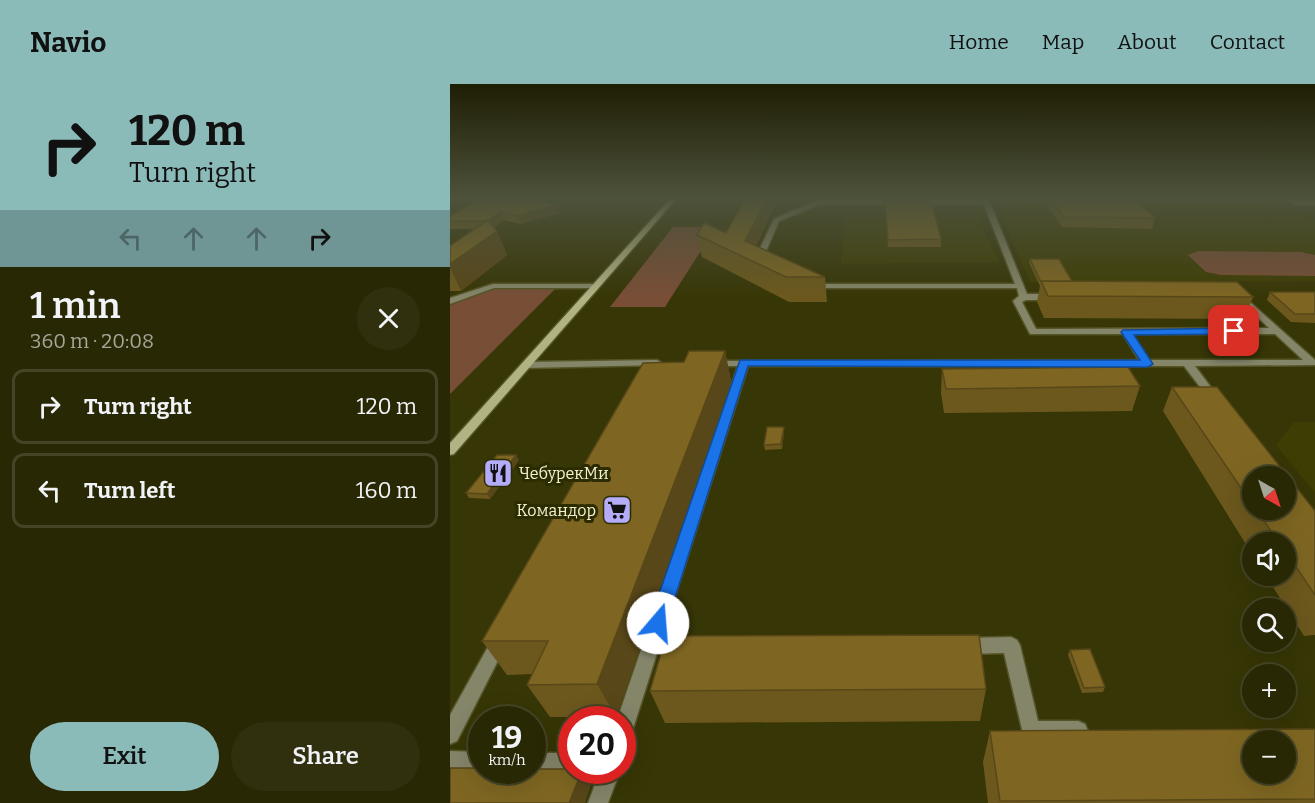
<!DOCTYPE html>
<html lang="en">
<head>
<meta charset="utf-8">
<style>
  :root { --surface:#292804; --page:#31300e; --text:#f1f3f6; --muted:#a5a69a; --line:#454426; --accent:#8bbbb9 }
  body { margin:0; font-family:Bitter,serif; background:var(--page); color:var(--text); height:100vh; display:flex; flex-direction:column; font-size:22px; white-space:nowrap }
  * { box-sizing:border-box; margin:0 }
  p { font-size:20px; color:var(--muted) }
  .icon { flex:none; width:33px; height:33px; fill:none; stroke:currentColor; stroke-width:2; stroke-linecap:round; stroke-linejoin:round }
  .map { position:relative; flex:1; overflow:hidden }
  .panel { display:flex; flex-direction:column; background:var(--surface); width:450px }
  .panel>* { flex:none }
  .guide { background:#8bbbb9; color:#111; overflow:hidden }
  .needle { width:39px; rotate:141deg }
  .buttons { position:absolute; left:792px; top:382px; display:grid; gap:12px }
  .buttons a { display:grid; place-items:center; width:54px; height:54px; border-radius:50%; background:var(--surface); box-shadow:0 6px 24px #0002,0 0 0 2px var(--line); font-size:30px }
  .speed { position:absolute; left:18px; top:622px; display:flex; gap:12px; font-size:30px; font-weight:700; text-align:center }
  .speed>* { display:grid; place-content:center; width:78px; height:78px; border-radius:50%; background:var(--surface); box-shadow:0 6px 24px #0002,0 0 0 2px var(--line); line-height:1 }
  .speed small { font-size:15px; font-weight:400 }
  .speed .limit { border:9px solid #d22; background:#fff; color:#111 }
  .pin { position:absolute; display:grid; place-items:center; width:51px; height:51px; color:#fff; margin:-26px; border-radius:12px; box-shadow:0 3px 9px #0006 }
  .me { position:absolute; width:66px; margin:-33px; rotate:18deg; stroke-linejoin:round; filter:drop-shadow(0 0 4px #0008) }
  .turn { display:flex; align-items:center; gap:21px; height:126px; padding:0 30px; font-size:27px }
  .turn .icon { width:78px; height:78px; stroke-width:2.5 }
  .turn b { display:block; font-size:42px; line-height:51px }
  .lanes { display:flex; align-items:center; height:57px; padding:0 30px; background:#0003; justify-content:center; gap:30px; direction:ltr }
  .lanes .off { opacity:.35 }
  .round { display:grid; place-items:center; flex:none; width:63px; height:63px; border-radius:32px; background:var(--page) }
  .head { display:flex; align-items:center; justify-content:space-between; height:102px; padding:0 30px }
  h1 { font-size:36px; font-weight:600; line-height:45px }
  .cta { display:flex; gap:12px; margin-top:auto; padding:12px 30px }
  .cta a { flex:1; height:69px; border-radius:36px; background:var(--accent); color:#111; font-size:24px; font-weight:600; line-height:69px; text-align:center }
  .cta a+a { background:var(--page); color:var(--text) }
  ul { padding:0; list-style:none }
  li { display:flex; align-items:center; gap:18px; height:75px; margin:0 12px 9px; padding:0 18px; border:3px solid var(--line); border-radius:12px }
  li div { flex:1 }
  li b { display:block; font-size:22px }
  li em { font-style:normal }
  header { display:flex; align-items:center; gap:36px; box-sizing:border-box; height:84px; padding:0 30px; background:var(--accent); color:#111 }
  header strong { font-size:28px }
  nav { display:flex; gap:33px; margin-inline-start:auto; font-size:21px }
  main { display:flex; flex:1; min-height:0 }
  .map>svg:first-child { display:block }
</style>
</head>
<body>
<header>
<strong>Navio</strong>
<nav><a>Home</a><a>Map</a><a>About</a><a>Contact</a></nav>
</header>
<main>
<section class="panel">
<div class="guide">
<div class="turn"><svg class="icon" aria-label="right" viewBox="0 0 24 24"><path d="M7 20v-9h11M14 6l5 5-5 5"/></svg><div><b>120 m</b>Turn right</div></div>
<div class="lanes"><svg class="icon off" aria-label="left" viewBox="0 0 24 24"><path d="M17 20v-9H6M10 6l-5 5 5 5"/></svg><svg class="icon off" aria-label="ahead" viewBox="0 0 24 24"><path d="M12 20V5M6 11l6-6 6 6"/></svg><svg class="icon off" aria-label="ahead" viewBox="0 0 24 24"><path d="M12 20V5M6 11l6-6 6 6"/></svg><svg class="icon" aria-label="right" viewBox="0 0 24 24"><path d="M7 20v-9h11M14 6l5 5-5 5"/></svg></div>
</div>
<div class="head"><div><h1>1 min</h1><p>360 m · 20:08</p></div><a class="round"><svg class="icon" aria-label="close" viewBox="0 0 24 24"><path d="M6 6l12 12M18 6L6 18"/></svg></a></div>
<ul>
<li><svg class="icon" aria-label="right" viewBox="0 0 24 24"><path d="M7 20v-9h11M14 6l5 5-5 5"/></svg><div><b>Turn right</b></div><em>120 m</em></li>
<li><svg class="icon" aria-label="left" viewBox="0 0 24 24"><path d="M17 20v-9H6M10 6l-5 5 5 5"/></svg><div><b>Turn left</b></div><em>160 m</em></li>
</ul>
<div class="cta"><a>Exit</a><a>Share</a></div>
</section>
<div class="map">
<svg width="865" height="719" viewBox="0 0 865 719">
  <rect width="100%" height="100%" fill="#373606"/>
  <path fill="#3e3d03" d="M544,114h282l39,24v59l-285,1z
    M396,133h132l21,45 -158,2z
    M844,338h21v71l-39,-48z"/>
  <path fill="#794e37" d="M223,143h43l-51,80h-55z
    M748,167l103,1 14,3v21l-94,-1 -15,-3 -18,-17z
    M106,203v1l-106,106v-90l44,-16z"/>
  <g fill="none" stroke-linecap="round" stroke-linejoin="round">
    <g stroke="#555427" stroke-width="3">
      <path id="service" d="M367,114h6l-1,2h161l-1,-2h6l39,96h27l4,3 -4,3h-28l-4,2 14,27 233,-1 -29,-27 -8,-3 10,-3 73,65v5l-120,1 24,32 -5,3 -4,-1 -26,-34h-436l-116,366 -3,7 -7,2v-21h-5l121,-354h-25l-5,-3 1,-2 430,-1 -16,-26h-93l-17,-33 6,-5 -2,-8h-206l-4,-2 4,-2h204l-31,-80h-164l-41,17 -18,42 -7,2 -1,-2 21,-44 42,-18zM682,250h143l28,26h-154z
        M833,114h7l7,3h18v4h-19z
        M43,200h103l4,2 -4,2h-102l-44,16v-6z
        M207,276l5,3 -1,2 -135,3 -5,-3 5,-3z
        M50,549l6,3 2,5 -51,100 -7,3v-29l44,-79z
        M561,553l6,3 3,5 18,76h40l7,3 3,7 -3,7 -7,3h-47l-7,-3 -20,-85 -38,1 -6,-3 -3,-5 3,-5 6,-3z
        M0,667l32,1v19h2l-2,1 -32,-1z
        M82,669h40v18h5l-5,2h-40l-5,-2h5z
        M150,687h20l-12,32h-20z"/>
    </g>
    <g stroke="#555427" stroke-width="3">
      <path id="secondary" d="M221,114h6l-223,256 -4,1v-12z"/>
    </g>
    <use href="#service" fill="#848569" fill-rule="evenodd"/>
    <use href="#secondary" fill="#b2b385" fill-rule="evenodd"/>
  </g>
  <path fill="#6c581d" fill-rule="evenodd" d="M328,114l-22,48 69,31 2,25h-38l-87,-45 -5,-22 29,-2z
    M598,114h85l22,20 -3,11 -90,-2 -15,-22z
    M19,115l88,6 2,8 -38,11 -17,-4 -10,7 13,28 -46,36h-11v-45l26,-17h-26v-13l21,-12z
    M435,116l56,39v8h-53z
    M580,175l42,22 181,16 -9,22 -200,-1 -7,-16 3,-16 -11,-23z
    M820,208h45v31l-24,-1 -24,-22z
    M275,267l6,30 -115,336h-66l-23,-32 5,-11 -25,1 -25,-34z
    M492,285l198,17 -8,25 -188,2 -3,-20z
    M722,303l143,124v124l-11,1 -38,-60h20v-33h-34v11l-89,-143zM802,393l34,33h-34z
    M334,343v5l-2,17 -17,1 -1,-5z
    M69,376l-29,39 -21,-1 -3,-5z
    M620,566l35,37 -2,5 -21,1 -14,-38z
    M536,605l-6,32 -315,2 -15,-32z
    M865,645v74h-327l-5,-41 7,-31z"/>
  <path fill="#584718" d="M317,114h11l-28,62 -5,-19z
    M107,121l2,8 -38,11 -3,-8z
    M50,128l4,8 -13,9 -3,-8z
    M47,147l10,24 -46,36 -11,-24v-3z
    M275,267l6,30 -115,336 -19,-33z
    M334,343v5l-2,17 -1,-5z
    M66,371l3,5 -29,39 -3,-5z
    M132,687h2l8,11 -7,21h-16z"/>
  <path fill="#7e6622" stroke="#584718" stroke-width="1.5" fill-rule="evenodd" d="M60,114h19l28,7 -39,11 -18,-4 -12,9h-38v-5l25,-14 -6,-3h37z
    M296,114h21l-22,43 80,36h-39l-89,-42 7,-12 22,10z
    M600,114h83l22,20 -91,-1z
    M435,116h46l10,39 -53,1z
    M38,136l9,11 -47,33v-18z
    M580,175h29l13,22h-31v1z
    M591,197l196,1 16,15 -205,-1z
    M820,208h45v22h-20z
    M239,267h36l-128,333 -70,1 21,-44h-66l161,-278 41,-1z
    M678,283l12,19 -194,3 -4,-20z
    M722,303h45l98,124v84l-29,-43v-9h-7l-22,-33h29v-33h-34v27z
    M317,343h17l-3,17 -17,1z
    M47,371h19l-29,39 -21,-1z
    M529,551l7,54 -336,2 16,-55z
    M640,565l15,38 -21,1 -14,-38z
    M865,645v70l-315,2 -10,-70zM802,657h34v33h-34z
    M0,684h32v3h50v-2h40v2h10l-13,32h-119z"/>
  <linearGradient id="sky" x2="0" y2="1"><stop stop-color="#1e1e03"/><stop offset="0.53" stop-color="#4d523b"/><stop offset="1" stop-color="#4d523b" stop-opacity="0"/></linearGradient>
  <rect width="865" height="214" fill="url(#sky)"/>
  <path fill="#1a73e8" stroke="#114b97" stroke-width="1.5" d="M784,244l4,1v5l-104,1 19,29 -5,3 -400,-1 -81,257 -2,6 -7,2 -7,-2 -2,-6 91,-263h400l-19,-28 2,-2z"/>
  <defs>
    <g id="restaurant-square" transform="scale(1.5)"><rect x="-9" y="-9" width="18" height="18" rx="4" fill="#b4acf9" stroke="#2d2c00"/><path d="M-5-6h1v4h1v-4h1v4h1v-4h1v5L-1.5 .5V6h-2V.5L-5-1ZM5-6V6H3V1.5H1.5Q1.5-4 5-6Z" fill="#111"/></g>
    <g id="supermarket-square" transform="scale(1.5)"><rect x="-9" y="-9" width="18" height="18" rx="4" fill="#b4acf9" stroke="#2d2c00"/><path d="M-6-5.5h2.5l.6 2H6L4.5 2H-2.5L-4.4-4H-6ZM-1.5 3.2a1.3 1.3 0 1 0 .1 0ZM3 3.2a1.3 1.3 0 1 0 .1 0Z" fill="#111"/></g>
  </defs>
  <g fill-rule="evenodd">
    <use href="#restaurant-square" x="48" y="389"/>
    <use href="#supermarket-square" x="167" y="426"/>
  </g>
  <g text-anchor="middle" stroke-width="6" stroke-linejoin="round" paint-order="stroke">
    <g font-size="16" fill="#f1f2d3" stroke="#2d2c00" text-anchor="start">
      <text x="69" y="395">ЧебурекМи</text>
      <text x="146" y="432" text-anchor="end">Командор</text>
    </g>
  </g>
</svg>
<div class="buttons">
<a><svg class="needle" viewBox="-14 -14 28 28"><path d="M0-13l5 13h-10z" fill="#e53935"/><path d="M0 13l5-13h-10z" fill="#a5a69a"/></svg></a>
<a><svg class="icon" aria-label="sound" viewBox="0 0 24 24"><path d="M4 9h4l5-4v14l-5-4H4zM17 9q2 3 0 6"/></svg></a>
<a><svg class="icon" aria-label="search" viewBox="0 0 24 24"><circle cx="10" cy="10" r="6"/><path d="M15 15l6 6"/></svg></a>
<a>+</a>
<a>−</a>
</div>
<div class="speed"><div>19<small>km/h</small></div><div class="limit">20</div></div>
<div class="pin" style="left:784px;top:247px;background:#d93025"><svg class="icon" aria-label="arrive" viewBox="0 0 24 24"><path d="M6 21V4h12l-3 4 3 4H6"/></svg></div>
<svg class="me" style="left:208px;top:539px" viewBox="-20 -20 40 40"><circle r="19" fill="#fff"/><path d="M0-13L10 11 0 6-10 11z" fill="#1a73e8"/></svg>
</div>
</main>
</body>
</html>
